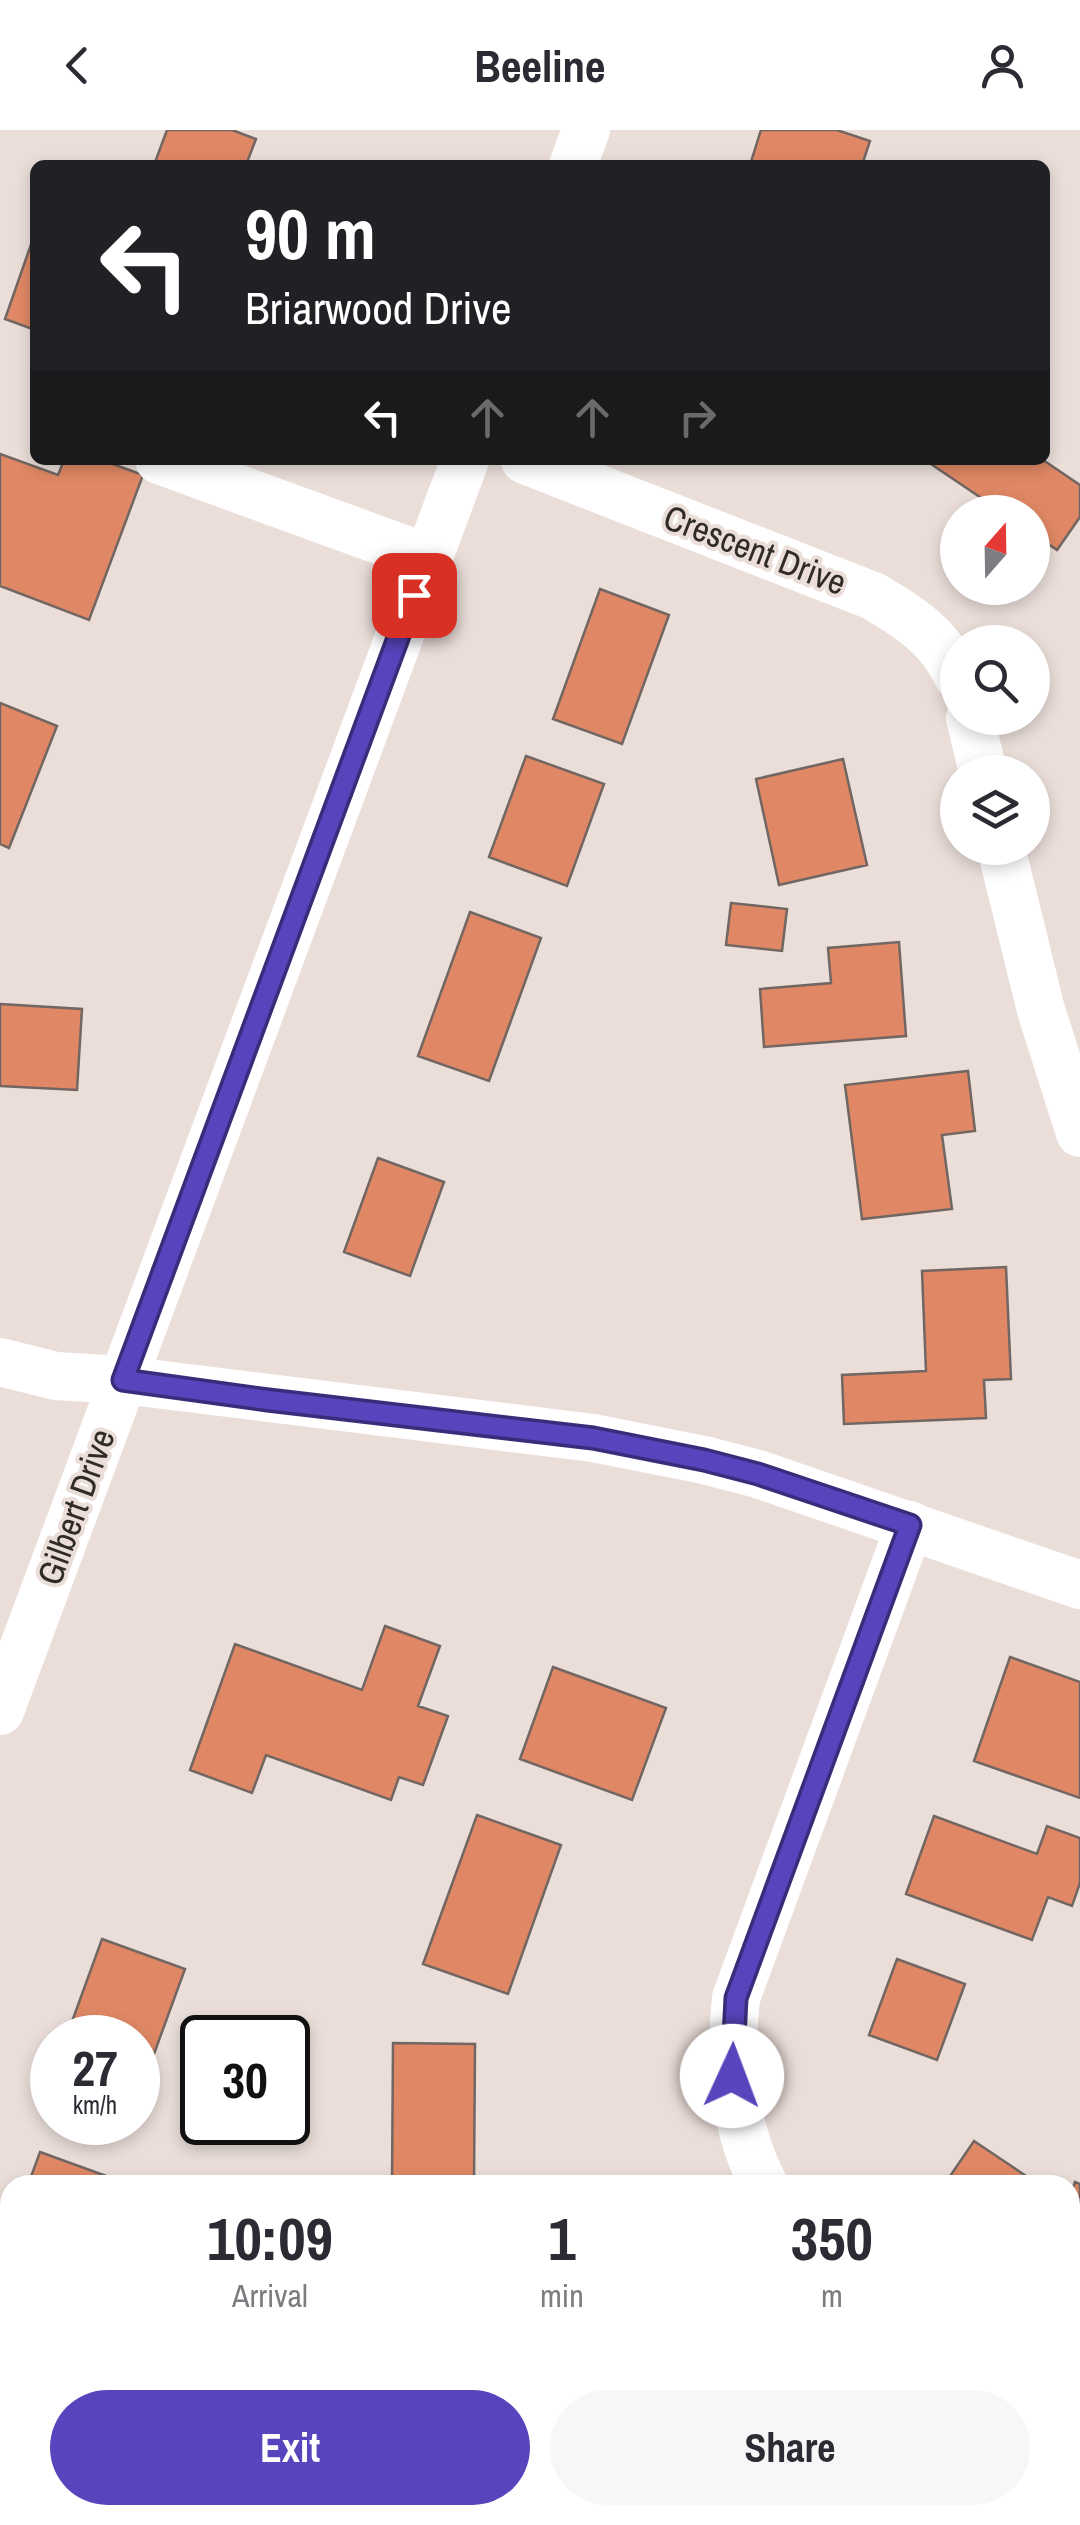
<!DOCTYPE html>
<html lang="en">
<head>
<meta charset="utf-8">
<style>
  :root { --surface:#fff; --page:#f7f7f7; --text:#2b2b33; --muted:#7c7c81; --accent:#5845bd }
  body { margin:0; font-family:"Archivo Narrow",sans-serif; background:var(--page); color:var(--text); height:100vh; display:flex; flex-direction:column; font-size:38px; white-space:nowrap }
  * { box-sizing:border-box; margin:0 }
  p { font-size:32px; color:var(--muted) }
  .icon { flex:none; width:55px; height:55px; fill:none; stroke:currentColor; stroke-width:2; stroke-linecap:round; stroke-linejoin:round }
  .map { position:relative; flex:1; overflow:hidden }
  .panel { position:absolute; left:0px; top:2045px; width:1080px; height:350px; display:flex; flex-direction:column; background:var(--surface); border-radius:30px 30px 0 0; box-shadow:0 5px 15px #0003 }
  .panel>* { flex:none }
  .guide { position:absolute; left:30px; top:30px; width:1020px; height:305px; border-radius:15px; box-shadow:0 5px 15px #0003; background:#202124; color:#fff; overflow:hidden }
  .needle { width:65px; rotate:20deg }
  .tools { position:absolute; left:940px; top:365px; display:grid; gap:20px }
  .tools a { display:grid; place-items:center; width:110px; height:110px; border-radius:50%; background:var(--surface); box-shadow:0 5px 15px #0003; font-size:50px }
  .speed { position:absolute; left:30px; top:1885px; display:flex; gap:20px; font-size:50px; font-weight:700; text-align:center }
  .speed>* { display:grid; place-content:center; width:130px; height:130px; border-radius:50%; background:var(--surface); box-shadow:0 5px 15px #0003; line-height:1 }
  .speed small { font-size:25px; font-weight:400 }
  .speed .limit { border:5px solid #111; border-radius:15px; background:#fff; color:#111 }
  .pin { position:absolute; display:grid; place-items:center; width:85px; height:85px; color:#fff; margin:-42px; border-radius:20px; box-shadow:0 5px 15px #0006 }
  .me { position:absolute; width:110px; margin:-55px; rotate:2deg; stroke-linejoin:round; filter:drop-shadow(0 0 8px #0008) }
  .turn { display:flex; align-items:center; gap:35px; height:210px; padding:0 50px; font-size:45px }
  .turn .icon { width:130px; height:130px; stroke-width:2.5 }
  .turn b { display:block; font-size:70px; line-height:85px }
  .lanes { display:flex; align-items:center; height:95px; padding:0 50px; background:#0003; justify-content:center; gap:50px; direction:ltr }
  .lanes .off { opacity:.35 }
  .eta { display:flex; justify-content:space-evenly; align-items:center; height:170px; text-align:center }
  .eta b { font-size:60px; font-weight:700; line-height:70px }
  .action { display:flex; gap:20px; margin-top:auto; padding:20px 50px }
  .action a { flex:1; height:115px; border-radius:60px; background:var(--accent); color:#fff; font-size:40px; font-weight:700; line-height:115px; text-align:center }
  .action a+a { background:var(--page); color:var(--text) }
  header { display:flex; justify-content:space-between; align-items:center; height:130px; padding:0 50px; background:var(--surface); font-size:45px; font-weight:700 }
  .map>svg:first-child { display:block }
</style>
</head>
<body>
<header><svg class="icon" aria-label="back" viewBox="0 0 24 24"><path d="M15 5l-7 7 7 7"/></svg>Beeline<svg class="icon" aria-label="person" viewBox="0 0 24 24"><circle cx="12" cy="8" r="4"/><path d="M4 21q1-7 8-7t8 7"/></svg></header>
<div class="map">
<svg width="1080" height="2395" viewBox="0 0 1080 2395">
  <rect width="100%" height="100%" fill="#ebded9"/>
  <path fill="#e08865" stroke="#716662" stroke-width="2.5" d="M167,0h65l24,9 -10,26h-92z
    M761,0h76l33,11 -8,24h-112z
    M35,103v97l-30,-11z
    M0,324l58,21 6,-15h38l41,15 -54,145 -89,-34z
    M925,330h118l37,25v32l-23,33 -25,-17v-21h-30z
    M600,459l69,26 -47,129 -69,-25z
    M0,573l57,23 -48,122 -9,-4z
    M526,626l78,28 -37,102 -78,-29z
    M843,629l24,106 -88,20 -23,-106z
    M731,773l56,6 -5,42 -56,-6z
    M470,782l71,26 -52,143 -71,-25z
    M899,812l7,94 -142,11 -4,-58 71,-6 -3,-35z
    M0,874l82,5 -5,81 -77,-4z
    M968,941l7,60 -33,4 10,74 -90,10 -17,-134z
    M378,1028l66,24 -34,94 -66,-24z
    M1006,1137l5,112 -27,1 2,38 -142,6 -2,-49 84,-4 -4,-100z
    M385,1496l55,20 -22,60 30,10 -25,69 -24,-8 -8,23 -125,-45 -14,38 -62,-23 45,-126 127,46z
    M1010,1527l70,25v116l-106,-37z
    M553,1537l113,41 -34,92 -112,-41z
    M477,1685l84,30 -53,149 -85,-30z
    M934,1686l103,38 10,-28 33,12v45l-8,23 -24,-9 -16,43 -126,-46z
    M102,1809l83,30 -42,115 -5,-2v-44h-72z
    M897,1829l68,25 -28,76 -68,-25z
    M393,1913l82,1 -1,141h-82z
    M974,2011l61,41 -1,3h-90z
    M40,2022l91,33h-103z
    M1075,2052l5,2v78l-10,-4v-61z
    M1070,2375l10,3v17h-18l3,-10h5z
    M869,2385h145l-4,10h-145z"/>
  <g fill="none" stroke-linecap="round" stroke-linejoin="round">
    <path stroke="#fff" stroke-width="48" d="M573,35l13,-35
      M159,330l269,98
      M525,330l348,136c36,21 66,40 85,80
      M970,588l13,54
      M1001,718l40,162 39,123
      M0,1232l56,14 67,4 470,58 111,22 54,14 322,111
      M0,1581l465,-1251
      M764,2055c-31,-59 -35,-122 -28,-187l174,-473
      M1070,2248l10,4"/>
  </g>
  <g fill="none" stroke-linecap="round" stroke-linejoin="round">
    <g stroke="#392d7b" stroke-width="25">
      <path id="route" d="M414,465l-291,785 145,20 325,38 111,22 54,14 152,51 -174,473 -4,78"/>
    </g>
    <use href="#route" stroke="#5845bd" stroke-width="18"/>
  </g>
  <g text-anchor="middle" stroke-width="8" stroke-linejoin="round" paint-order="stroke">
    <g font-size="35" fill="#302b29" stroke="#ebded9">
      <text transform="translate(755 420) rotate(21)" y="12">Crescent Drive</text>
      <text transform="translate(76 1377) rotate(-70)" y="12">Gilbert Drive</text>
    </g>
  </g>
</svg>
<div class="tools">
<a><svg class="needle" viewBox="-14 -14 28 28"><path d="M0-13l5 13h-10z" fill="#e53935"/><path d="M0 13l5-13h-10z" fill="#7c7c81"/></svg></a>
<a><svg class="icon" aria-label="search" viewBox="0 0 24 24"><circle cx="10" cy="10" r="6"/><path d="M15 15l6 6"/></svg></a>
<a><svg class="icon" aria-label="layers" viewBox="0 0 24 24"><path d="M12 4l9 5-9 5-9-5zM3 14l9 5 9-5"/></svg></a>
</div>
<div class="speed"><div>27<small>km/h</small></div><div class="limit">30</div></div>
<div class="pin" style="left:414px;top:465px;background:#d93025"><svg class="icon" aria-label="arrive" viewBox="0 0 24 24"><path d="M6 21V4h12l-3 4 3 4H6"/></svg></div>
<svg class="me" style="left:732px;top:1946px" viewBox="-20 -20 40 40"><circle r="19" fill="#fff"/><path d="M0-13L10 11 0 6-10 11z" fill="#5845bd"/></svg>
<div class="guide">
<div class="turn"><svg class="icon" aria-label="left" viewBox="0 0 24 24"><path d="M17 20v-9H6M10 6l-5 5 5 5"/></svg><div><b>90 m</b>Briarwood Drive</div></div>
<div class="lanes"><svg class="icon" aria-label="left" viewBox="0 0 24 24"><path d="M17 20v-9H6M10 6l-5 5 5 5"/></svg><svg class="icon off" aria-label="ahead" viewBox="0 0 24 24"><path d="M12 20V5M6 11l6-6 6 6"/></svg><svg class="icon off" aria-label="ahead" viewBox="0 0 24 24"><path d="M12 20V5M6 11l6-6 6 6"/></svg><svg class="icon off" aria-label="right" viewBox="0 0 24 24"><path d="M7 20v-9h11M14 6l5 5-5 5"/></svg></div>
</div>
<section class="panel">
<div class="eta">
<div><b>10:09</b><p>Arrival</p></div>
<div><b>1</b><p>min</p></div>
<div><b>350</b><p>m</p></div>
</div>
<div class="action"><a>Exit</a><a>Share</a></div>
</section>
</div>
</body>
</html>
